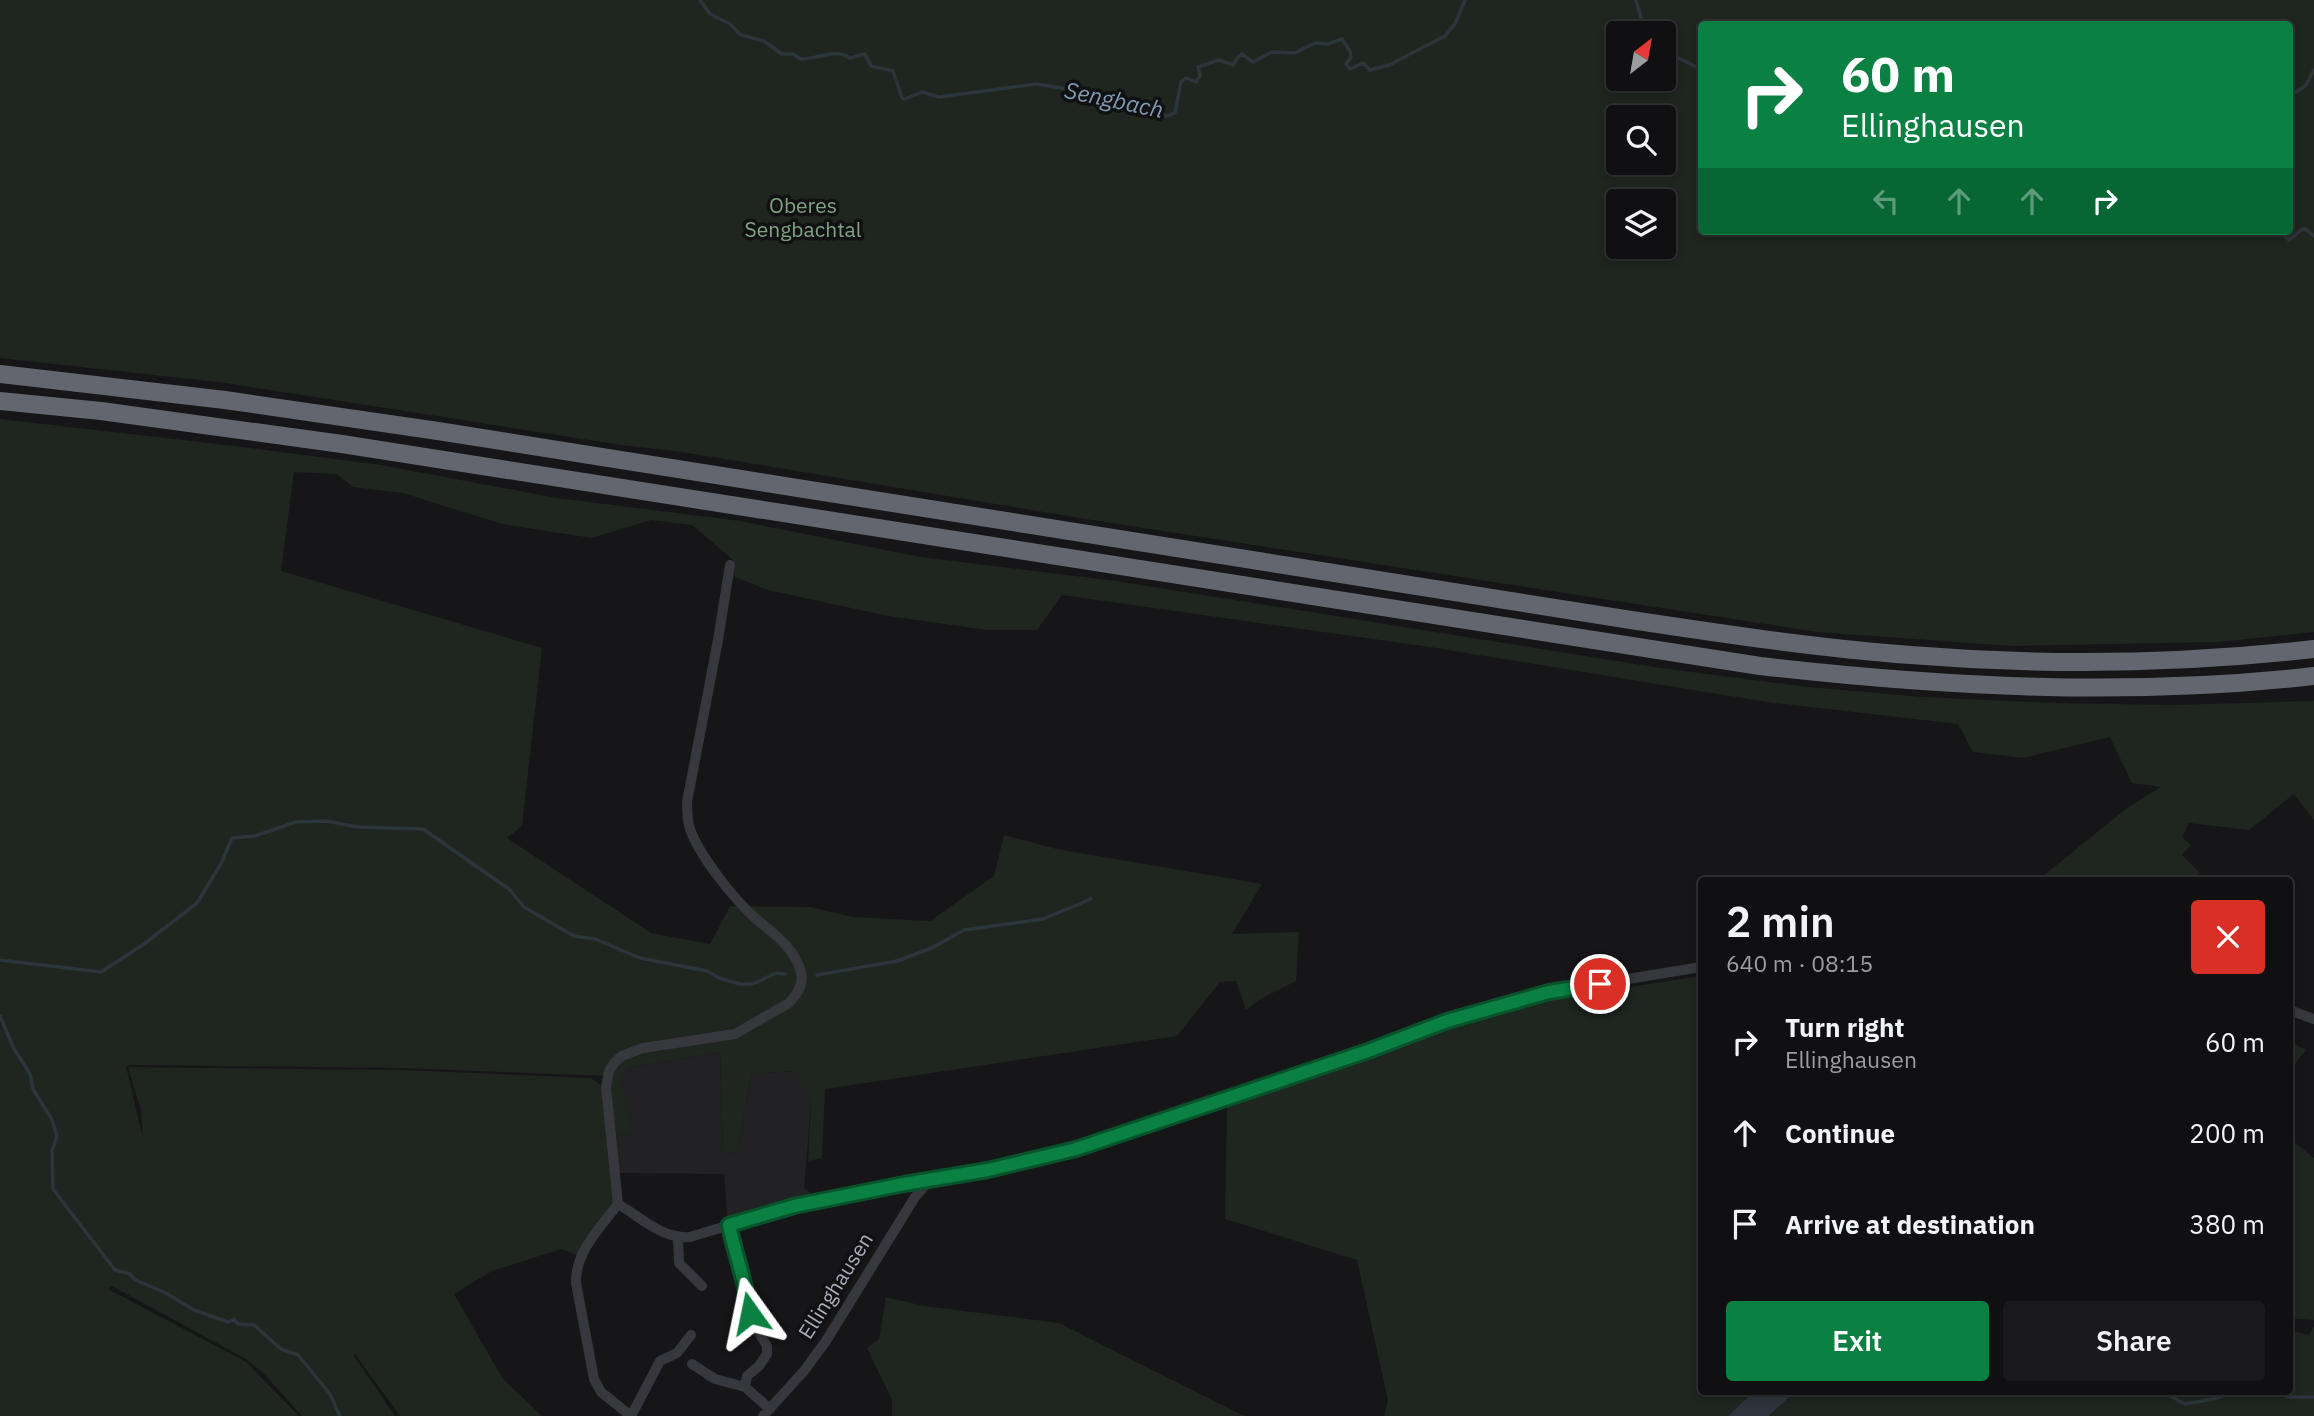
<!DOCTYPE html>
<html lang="en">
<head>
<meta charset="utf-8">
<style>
  :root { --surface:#101012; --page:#19191b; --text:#f1f3f6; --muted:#9c9d9f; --line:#303032; --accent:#0b8043 }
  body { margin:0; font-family:"IBM Plex Sans",sans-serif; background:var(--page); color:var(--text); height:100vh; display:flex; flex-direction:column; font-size:26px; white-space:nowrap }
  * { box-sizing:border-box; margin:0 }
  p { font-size:23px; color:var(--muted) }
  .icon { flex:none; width:38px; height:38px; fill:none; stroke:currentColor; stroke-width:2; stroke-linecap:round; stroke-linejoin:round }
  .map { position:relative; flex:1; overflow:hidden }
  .details { position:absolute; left:1698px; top:877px; width:595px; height:518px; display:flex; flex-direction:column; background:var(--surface); border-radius:7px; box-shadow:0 4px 10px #0003,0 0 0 2px var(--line) }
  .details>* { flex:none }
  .guide { position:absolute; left:1698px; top:21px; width:595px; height:214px; border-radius:7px; box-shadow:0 4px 10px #0003,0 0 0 2px var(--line); background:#0b8043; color:#fff; overflow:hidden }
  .needle { width:46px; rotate:31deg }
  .tools { position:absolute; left:1606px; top:21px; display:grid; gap:14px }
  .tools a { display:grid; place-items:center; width:70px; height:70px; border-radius:7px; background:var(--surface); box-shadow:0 4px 10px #0003,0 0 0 2px var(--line); font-size:35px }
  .pin { position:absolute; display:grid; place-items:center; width:60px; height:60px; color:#fff; margin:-30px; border:4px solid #fff; border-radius:50%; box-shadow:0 2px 7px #0007 }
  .me { position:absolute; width:77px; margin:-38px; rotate:348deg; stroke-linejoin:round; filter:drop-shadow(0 0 5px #0008) }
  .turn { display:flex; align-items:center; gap:24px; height:147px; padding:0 28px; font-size:32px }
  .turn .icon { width:91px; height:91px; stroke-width:2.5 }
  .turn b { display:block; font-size:49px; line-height:60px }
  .lanes { display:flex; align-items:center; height:66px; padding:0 28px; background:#0003; justify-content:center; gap:35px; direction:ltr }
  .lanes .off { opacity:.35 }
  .round { display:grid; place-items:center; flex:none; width:74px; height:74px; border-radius:7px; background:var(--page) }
  .headline { display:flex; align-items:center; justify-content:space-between; height:119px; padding:0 28px }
  h1 { font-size:42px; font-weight:600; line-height:52px }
  .action { display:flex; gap:14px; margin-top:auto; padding:14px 28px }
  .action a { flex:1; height:80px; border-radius:7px; background:var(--accent); color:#fff; font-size:28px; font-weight:600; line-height:80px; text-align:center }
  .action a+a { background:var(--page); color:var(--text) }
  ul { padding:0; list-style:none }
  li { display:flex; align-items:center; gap:21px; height:91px; padding:0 28px }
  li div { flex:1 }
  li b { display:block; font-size:26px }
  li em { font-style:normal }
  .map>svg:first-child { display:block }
</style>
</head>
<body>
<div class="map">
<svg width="2314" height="1416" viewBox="0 0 2314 1416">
  <rect width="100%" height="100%" fill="#161618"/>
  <path fill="#222225" d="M720,1052l3,99 14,3 14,-80 44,-3 16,33 -7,84 14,10 -90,29 -4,-53 -106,-1 -5,-37 18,-4 -10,-53 10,-12z"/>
  <path fill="#1e261f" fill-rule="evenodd" d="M0,0h2314v632l-97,10 -206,4 -194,-14 -719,-111 -422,-70 -55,-6 -395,-62 -226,-25zM1701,24h588v207h-588zM1619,33h45v46h-45zM1619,117h45v46h-45zM1619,201h45v46h-45z
    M0,419l235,27 146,19 176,33 183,23 181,36 195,24 545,87 147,19 115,10 128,6 121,2 142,-4v119l-20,-26 -45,36 -60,-7 -7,14 9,8 -9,10 18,18 -10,7h-152l89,-72 34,-21 -29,-4 -22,-46 -87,21 -50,-6 -15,-28 -191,-22 -337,-55 -368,-52 -25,35h-50l-99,-14 -120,-26 -33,-13 -3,-18 -40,-34 -41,-5 -59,18 -90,-14 -99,-31 -50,-6 -16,-13 -43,-2 -13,99 261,77 -20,178 -15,12 144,95 59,11 20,-38 80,1 43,10 77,4 64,-45 10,-41 53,14 205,35 -30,50 67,-2 -3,49 -37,19 -13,10 -10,-29 -16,1 -43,54 -352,53 -3,69 -14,3 3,-57 -17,-33 -43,3 -14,80 -14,-3 -3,-99 -89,15 -10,12 11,53 -19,4 -4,-60 -209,-8 -266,-3 -8,1 17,73 -2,-28 -13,-44 273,3 190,8 12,9 11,117 -37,51 -16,-6 -69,22 -38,23 49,85 39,37h-142l-45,-62 -1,2 41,60h-93l-37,-41 -19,-16 -134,-73 -4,3 138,73 53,54h-299z
    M1701,976v415h53l-26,25h-344l4,-16 -31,-140 -132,-41 2,-115 77,-23 161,-59 33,-9h11l2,-3 55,-13z
    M2289,1041l17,9 -17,21z
    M2289,1138l25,20v162l-25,-2z
    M886,1297l38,9 135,17 183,92 6,1h-356v-16l-25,-52 12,-9z
    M2314,1326v90h-544l26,-25h493v-61l20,5z"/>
  <path fill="#2c353c" d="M1754,1391h42l-27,25h-41z"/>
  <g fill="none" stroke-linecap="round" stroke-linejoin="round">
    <path stroke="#2c353c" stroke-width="3.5" d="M700,0l10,14 20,10 11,11 23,6 18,13h11l8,5c17,0 33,-11 49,-1l15,-4 6,12 22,5 9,27 3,1 17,-7 17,5 97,-13 57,9 58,20 16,3 8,-3 6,-31 5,-4 10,4 4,-6 -2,-9 21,-7 14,5 5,-8 4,-3 11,8 19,-10 23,1 20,-10 13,1 14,-5 8,12 1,6 -5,7 4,5 13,-6 7,7 19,-5 56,-29 10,-12 10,-24
      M1636,0l9,33
      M1664,51l37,18
      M2289,97l17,-12 8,-15
      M2278,231l11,9 15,-12 10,8
      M0,960l101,12 43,-28 53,-41 25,-41 10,-24 23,-2 41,-14 30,-1 32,6 65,2 86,60 15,18 50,29 21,3 45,19 67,13 12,7 21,6h13l23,-11 9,1
      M817,975l80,-14 35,-13 32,-18 79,-11 48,-20
      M0,1016l14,33 16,25 3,15 19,31 5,16 -5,15 1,38 62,81 15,4 5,6 29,12 30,18 34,12 6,-3 4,5 16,1 27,24 17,6 32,39 10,22
      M2161,1391l24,13 33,-6 14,-7
      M2273,1391l16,6h25"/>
    <path stroke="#37383d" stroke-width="10" d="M2289,1010l25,9
      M618,1204c24,14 44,35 72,33 79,-24 158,-47 240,-57
      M729,1225l6,30 13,38 5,30 14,23v8l-8,12 -12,10 -2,11
      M678,1238l1,25 23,23
      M692,1364l23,15 30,8 25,22
      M631,1416l-30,-24 -7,-13 -18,-96c-1,-31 24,-55 42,-79l-12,-117 3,-16 6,-9 7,-6 21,-8 92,-14 54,-31c9,-10 16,-20 11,-34 -7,-23 -29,-37 -46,-52 -21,-19 -55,-62 -64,-88 -3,-9 -3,-18 -3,-27l31,-162 12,-75
      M631,1416l29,-55 17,-8 14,-18
      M763,1416l41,-45 22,-30 89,-144 15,-17 58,-10 88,-21 314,-105 57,-23 102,-29 152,-25"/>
    <path stroke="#63666e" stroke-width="18" d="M0,374l225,26 213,31 1193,189c93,14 186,28 280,35 133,11 270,9 403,-6
      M0,401l101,10 241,33 1418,222c184,21 369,31 554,10"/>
  </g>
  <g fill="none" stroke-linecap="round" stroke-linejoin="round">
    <g stroke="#07532c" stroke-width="18">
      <path id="route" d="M750,1313c-4,-30 -15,-59 -21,-88l65,-19 110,-22 84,-14 88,-21 292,-98 79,-30 102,-29 51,-8"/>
    </g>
    <use href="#route" stroke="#0b8043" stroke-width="12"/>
  </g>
  <g text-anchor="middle" stroke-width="7" stroke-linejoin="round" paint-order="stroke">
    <g font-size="21" fill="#7fa381" stroke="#111113">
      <text x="803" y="213">Oberes<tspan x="803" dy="24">Sengbachtal</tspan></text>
    </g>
    <g font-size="21" fill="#a8adb8" stroke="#111113">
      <text transform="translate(836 1286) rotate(-58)" y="7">Ellinghausen</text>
    </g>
    <g font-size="23" font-style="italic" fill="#7f9bb3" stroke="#111113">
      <text transform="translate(1114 100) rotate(12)" y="8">Sengbach</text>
    </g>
  </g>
</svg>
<div class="tools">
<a><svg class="needle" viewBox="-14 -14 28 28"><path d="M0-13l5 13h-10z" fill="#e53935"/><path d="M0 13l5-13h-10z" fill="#9c9d9f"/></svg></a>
<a><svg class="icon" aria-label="search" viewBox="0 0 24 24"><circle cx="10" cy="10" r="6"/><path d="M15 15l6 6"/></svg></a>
<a><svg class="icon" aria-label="layers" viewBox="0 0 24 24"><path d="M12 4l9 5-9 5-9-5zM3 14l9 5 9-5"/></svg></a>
</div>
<div class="pin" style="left:1600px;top:984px;background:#d93025"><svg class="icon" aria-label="arrive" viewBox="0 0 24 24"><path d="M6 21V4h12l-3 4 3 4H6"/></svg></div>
<svg class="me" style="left:750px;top:1313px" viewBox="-20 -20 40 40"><path d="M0-17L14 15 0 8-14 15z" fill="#0b8043" stroke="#fff" stroke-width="4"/></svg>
<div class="guide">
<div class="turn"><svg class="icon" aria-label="right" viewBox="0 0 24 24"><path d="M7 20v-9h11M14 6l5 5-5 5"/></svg><div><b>60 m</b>Ellinghausen</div></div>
<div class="lanes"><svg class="icon off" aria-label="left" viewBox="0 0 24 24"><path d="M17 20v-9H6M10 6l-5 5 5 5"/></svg><svg class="icon off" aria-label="ahead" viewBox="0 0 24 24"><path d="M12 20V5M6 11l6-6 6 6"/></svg><svg class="icon off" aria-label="ahead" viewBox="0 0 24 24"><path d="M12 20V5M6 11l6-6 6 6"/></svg><svg class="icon" aria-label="right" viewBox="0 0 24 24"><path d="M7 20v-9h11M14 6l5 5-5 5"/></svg></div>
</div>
<section class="details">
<div class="headline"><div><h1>2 min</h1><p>640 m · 08:15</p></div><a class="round" style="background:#d93025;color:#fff"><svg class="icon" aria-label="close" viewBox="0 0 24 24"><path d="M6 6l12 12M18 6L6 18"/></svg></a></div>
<ul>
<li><svg class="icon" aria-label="right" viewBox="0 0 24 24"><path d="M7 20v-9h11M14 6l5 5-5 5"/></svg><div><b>Turn right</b><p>Ellinghausen</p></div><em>60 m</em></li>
<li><svg class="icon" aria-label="ahead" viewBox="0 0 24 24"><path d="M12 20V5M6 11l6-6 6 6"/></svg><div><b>Continue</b></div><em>200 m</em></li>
<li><svg class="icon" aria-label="arrive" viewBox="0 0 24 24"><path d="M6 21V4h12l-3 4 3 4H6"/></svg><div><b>Arrive at destination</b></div><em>380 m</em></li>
</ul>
<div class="action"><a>Exit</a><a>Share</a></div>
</section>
</div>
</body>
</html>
